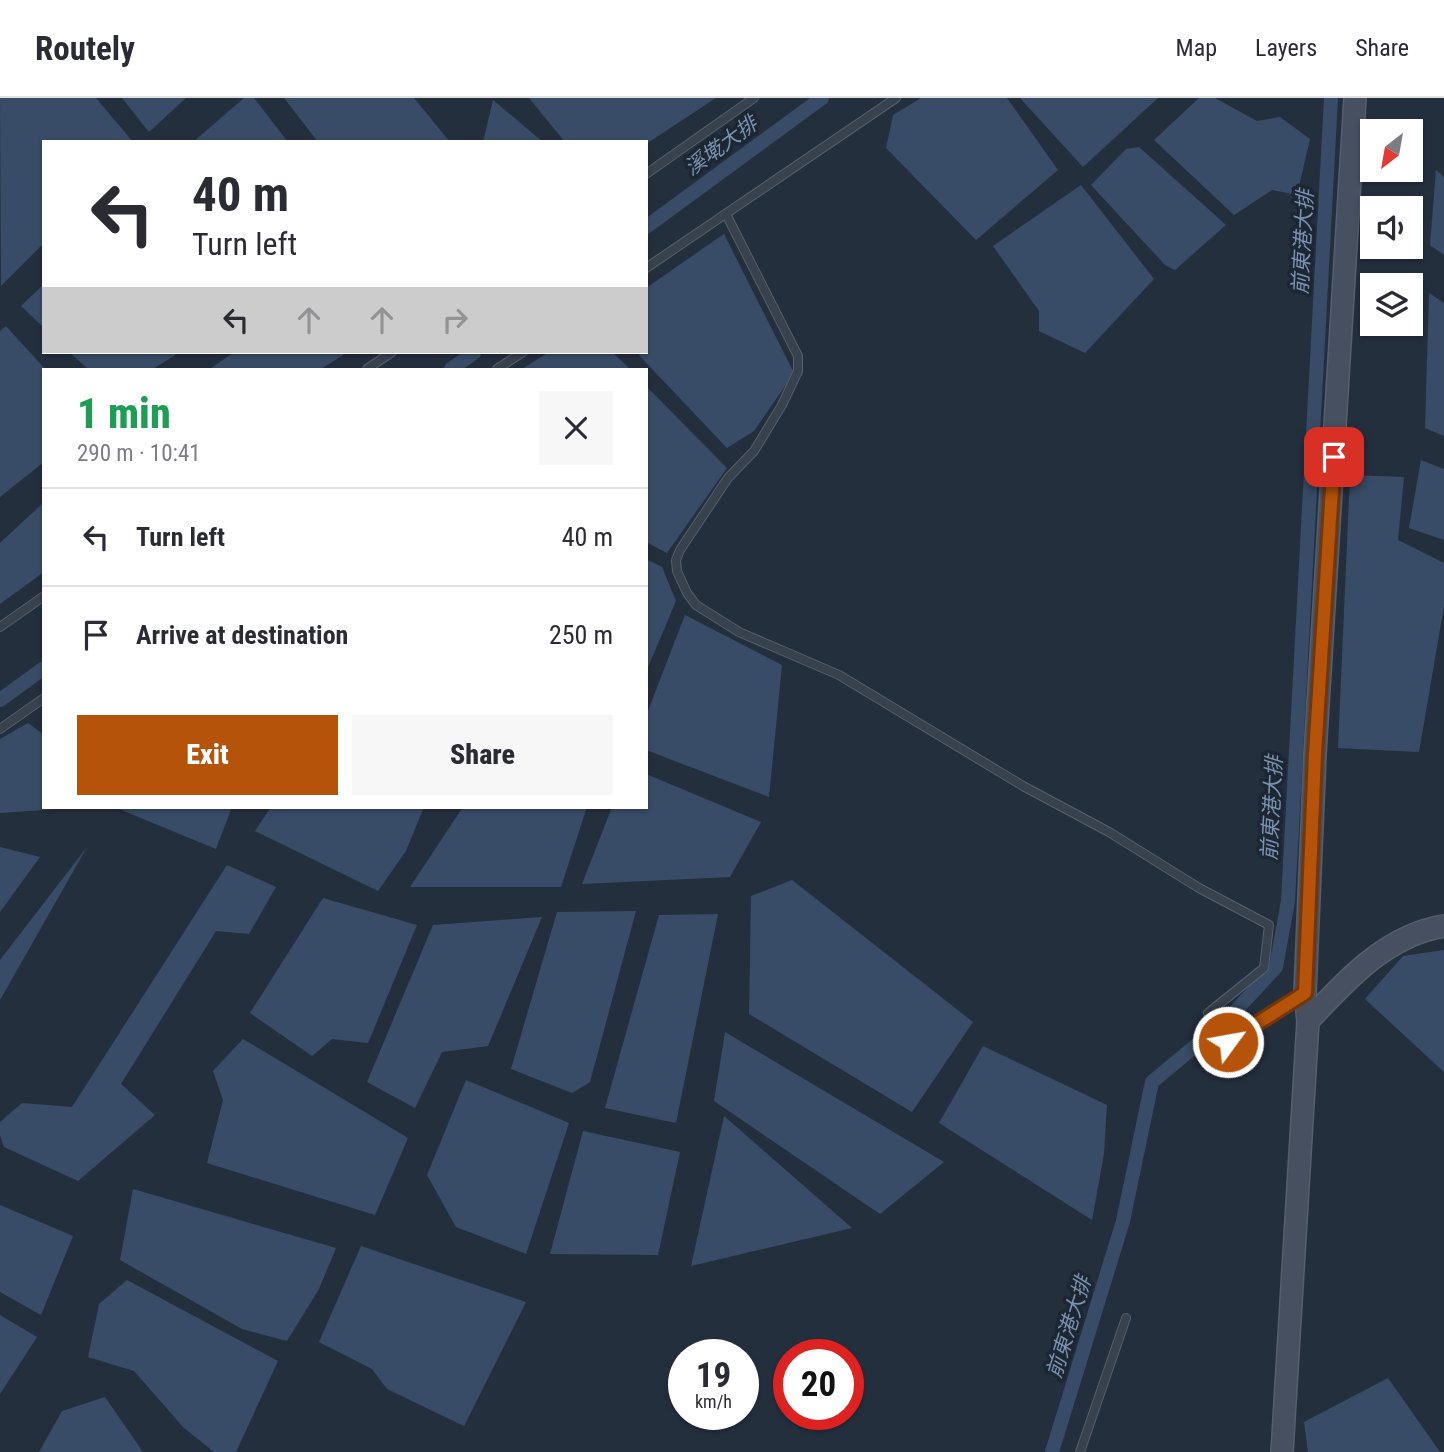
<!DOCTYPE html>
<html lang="en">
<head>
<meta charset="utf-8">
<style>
  :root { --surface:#fff; --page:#f7f7f7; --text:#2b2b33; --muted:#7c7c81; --line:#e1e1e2; --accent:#b45309 }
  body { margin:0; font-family:"Roboto Condensed","Noto Sans TC",sans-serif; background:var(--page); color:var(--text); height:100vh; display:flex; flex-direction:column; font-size:26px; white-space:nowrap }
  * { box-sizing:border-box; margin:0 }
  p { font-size:23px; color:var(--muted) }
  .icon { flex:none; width:38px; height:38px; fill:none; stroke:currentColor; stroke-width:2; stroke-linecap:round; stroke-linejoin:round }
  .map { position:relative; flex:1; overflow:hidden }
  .side { position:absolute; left:42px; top:270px; width:606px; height:441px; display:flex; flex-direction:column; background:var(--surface); border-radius:0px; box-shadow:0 2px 5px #0004 }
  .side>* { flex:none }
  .banner { position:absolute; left:42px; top:42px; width:606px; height:214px; border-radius:0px; box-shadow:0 2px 5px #0004; background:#fff; color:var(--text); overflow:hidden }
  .needle { width:46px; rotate:211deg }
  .controls { position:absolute; left:1360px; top:21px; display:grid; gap:14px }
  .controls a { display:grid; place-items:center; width:63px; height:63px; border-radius:0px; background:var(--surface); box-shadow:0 2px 5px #0004; font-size:35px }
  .speed { position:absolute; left:668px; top:1241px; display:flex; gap:14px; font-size:35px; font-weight:700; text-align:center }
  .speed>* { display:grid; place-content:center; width:91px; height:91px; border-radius:50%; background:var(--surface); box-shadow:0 2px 5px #0004; line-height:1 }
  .speed small { font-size:18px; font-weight:400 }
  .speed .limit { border:10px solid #d22; background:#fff; color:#111 }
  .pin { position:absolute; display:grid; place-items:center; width:60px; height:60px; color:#fff; margin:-30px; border-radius:14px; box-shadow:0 4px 10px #0006 }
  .me { position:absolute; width:77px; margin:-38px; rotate:58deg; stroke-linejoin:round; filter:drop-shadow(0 0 5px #0008) }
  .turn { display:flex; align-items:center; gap:24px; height:147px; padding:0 35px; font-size:32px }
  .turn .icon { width:91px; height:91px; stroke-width:2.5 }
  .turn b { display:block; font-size:49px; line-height:60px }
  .lanes { display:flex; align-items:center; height:66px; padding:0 35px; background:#0003; justify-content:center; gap:35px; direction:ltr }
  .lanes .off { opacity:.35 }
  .round { display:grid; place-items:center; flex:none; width:74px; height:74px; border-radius:0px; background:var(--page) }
  .headline { display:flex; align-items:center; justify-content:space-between; height:119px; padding:0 35px }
  h1 { font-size:42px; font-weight:800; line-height:52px; color:#1e9e55 }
  .primary-button { display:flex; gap:14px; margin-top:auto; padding:14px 35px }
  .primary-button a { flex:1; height:80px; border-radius:0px; background:var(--accent); color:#fff; font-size:28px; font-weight:800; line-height:80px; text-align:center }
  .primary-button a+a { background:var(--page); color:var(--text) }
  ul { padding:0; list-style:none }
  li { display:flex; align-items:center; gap:21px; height:98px; padding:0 35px; border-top:2px solid var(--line) }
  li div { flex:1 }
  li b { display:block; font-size:26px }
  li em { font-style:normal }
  header { display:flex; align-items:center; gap:42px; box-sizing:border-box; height:98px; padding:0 35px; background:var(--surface); border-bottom:2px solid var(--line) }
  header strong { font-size:33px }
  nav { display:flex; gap:38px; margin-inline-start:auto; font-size:24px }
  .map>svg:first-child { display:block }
</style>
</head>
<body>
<header>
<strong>Routely</strong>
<nav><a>Map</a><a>Layers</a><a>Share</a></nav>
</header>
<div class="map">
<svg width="1444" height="1354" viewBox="0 0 1444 1354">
  <rect width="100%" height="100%" fill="#242f3e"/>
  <path fill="#394c67" d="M0,0h96l37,44h-89v101l-43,43z
    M122,0h64l-37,34z
    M244,0h10l34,44h-95z
    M284,0h130l36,44h-132z
    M529,0h187l-70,46v-2h-81z
    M921,0h86l51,72 -82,70 -90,-92 7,-33z
    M1020,0h138l-75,69z
    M1199,0h16l42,23 23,-4 30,22 -13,56 -25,-5 -38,25 -80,-75z
    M493,2l50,42h-60z
    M1139,49l87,78 -51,45 -10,-5 -74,-80 35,-36z
    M1436,72l8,7v78l-14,-10z
    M1081,87l73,94 -69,74 -46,-22v-20l-46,-65z
    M724,136l70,139 -40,58 -27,17 -91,-96h10v-64z
    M44,186v44l-23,-22z
    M1429,195l15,10v133l-19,-8z
    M6,228l39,43 -1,93 -44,35v-166z
    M69,254h111l-27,17h-65z
    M234,254h114l-27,17h-111z
    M549,254h63l18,17h-108z
    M646,288l81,82 -60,85 -21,-11z
    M1421,362l23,9v71l-35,-12z
    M1350,377l54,2 -6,63 46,23v43l-25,146 -81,-4z
    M44,404v70l-44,32v-61z
    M646,461l16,8 14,34 -30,71z
    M685,517l97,50 -13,132 -123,-47v-34z
    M28,625l16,12v72h43l-87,6v-74z
    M646,676l115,48 -31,55 -148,7 30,-77h34z
    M114,709h118l-16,42z
    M271,709h153l-18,44 -28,40 -123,-60z
    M463,709h124l-26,80h-151z
    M0,749l40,10 -40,55z
    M87,749l-87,153v-40z
    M227,767l49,22 -27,47 -33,-3 -95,153 34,31 -77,66 -74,-34 -4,-12v-13l22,-19 50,4z
    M792,782l181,142 -61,90 -163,-98 2,-118z
    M323,800l94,27 -49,118 -36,-4 -20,17 -62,-43z
    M636,813l-46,171 -18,11 -61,-24 46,-157z
    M718,816l-42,209 -71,-15 54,-193z
    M542,819l-54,129 -46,6 -27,56 -48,-26 66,-157z
    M1444,852v122l-79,-73 38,-43z
    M725,934l219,130 -64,52 -166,-113z
    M243,941l165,99 -33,77 -168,-52 16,-63 -10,-29z
    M983,948l124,59 -3,49 -12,66 -153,-97z
    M466,982l103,43 -43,131 -70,-27 -29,-52z
    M724,1018l128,112 -161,38z
    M583,1033l97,21 -22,103 -108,-1z
    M133,1091l203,59 -17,41 -32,52 -45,-12 -122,-69z
    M0,1107l73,31 -32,79 -41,-23z
    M361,1148l165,56 -62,124 -77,-37 -15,-20 -53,-27z
    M127,1182l151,81 -42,91h-22l-31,-25 -49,-56 -46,-14 11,-53z
    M0,1217l37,22 -37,57z
    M1388,1280l52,74h-132l-4,-30z
    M105,1299l38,55h-104l23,-41z"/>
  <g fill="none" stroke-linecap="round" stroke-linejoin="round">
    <path stroke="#394c67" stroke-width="14" d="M646,129l176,-129
      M451,271l24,-17
      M0,602l44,-32
      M1052,1354l71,-231 29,-139 78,-65 46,-50 12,-66 43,-803"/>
    <g stroke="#565f6c" stroke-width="10">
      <path id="lane" d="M646,76l108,-76
        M726,116l72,142v15l-16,34 -28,46 -26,27 -48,72 -4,10 1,11 10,22 9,12 43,27 100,43 184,111 86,46 90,56 70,37 -5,43 -56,45 20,29 74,-48
        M646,170l250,-170
        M367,271l25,-17
        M497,271l26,-17
        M0,529l44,-31
        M0,631l44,-31
        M1080,1354l46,-134"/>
    </g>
    <g stroke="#565f6c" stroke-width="24">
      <path id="secondary" d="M1308,923c38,-40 78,-86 136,-95
        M1282,1354l26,-431 -3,-28 10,-239 40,-656"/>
    </g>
    <use href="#lane" stroke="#38414e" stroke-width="8"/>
    <use href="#secondary" stroke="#465061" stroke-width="21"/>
  </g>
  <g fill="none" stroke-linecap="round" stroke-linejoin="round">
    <g stroke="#753606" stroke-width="18">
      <path id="route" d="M1228,944l77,-49 10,-239 19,-297"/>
    </g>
    <use href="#route" stroke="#b45309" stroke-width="12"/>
  </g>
  <g text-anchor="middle" stroke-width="7" stroke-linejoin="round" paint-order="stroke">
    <g font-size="21" font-style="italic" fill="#7c92b1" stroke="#1d2633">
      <text transform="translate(721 48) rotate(-36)" y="7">溪墘大排</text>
      <text transform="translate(1303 144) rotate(-87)" y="7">前東港大排</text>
      <text transform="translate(1272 710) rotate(-87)" y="7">前東港大排</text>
      <text transform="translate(1069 1229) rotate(-73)" y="7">前東港大排</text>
    </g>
  </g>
</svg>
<div class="controls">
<a><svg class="needle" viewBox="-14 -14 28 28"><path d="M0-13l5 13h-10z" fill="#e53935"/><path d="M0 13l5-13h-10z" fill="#7c7c81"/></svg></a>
<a><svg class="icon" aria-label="sound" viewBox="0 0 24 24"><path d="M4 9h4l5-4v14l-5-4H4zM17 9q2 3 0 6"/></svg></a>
<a><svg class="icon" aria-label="layers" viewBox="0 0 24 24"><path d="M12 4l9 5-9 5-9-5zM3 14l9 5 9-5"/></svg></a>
</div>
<div class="speed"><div>19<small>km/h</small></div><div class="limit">20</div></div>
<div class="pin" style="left:1334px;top:359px;background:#d93025"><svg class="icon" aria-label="arrive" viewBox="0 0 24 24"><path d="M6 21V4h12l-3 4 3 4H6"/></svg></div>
<svg class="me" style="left:1228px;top:944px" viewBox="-20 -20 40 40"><circle r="17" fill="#b45309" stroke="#fff" stroke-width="3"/><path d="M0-11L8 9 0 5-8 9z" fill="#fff"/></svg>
<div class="banner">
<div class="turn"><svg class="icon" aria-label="left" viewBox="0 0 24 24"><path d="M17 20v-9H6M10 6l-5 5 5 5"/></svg><div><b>40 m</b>Turn left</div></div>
<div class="lanes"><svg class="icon" aria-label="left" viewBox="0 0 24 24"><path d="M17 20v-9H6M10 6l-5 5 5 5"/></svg><svg class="icon off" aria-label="ahead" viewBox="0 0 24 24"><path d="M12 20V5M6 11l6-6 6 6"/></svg><svg class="icon off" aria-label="ahead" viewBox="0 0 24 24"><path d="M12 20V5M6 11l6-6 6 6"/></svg><svg class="icon off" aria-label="right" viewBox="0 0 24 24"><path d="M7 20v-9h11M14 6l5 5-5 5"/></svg></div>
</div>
<section class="side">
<div class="headline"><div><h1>1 min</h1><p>290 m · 10:41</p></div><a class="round"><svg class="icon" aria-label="close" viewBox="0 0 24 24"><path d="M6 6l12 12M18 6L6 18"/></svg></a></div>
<ul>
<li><svg class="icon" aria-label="left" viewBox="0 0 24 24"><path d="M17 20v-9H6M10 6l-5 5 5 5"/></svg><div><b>Turn left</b></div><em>40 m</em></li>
<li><svg class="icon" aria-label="arrive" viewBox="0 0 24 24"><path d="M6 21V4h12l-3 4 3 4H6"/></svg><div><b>Arrive at destination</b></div><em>250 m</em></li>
</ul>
<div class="primary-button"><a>Exit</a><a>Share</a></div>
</section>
</div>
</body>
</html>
